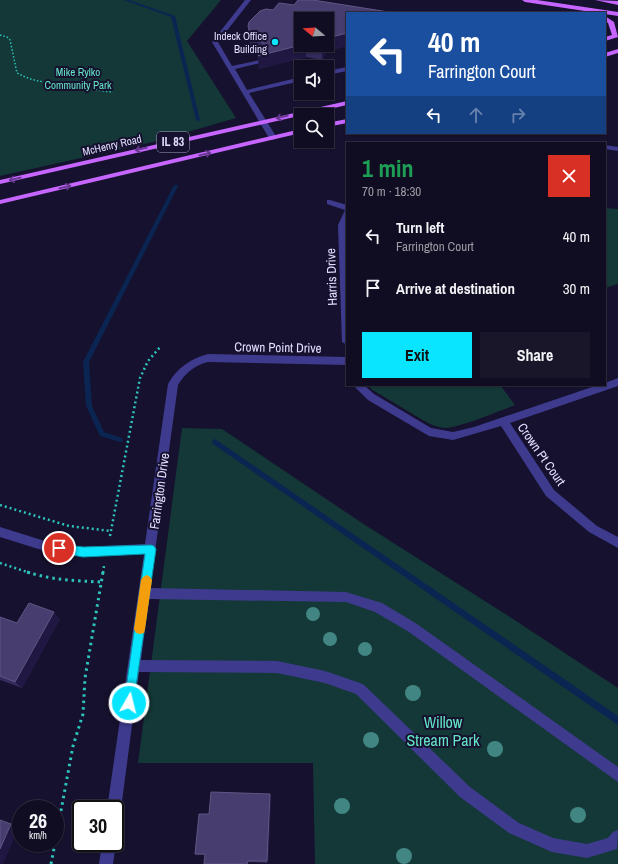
<!DOCTYPE html>
<html lang="en">
<head>
<meta charset="utf-8">
<style>
  :root { --surface:#100d22; --page:#19162a; --text:#f1f3f6; --muted:#9c9ca5; --line:#302d40; --accent:#0ae5ff }
  body { margin:0; font-family:"Archivo Narrow",sans-serif; background:var(--page); color:var(--text); height:100vh; display:flex; flex-direction:column; font-size:15px; white-space:nowrap }
  * { box-sizing:border-box; margin:0 }
  p { font-size:13px; color:var(--muted) }
  .icon { flex:none; width:22px; height:22px; fill:none; stroke:currentColor; stroke-width:2; stroke-linecap:round; stroke-linejoin:round }
  .map { position:relative; flex:1; overflow:hidden }
  .sheet { position:absolute; left:346px; top:142px; width:260px; height:244px; display:flex; flex-direction:column; background:var(--surface); border-radius:0px; box-shadow:0 1px 3px #0004,0 0 0 1px var(--line) }
  .sheet>* { flex:none }
  .guide { position:absolute; left:346px; top:12px; width:260px; height:122px; border-radius:0px; box-shadow:0 1px 3px #0004,0 0 0 1px var(--line); background:#1a4fa0; color:#fff; overflow:hidden }
  .needle { width:26px; rotate:288deg }
  .buttons { position:absolute; left:294px; top:12px; display:grid; gap:8px }
  .buttons a { display:grid; place-items:center; width:40px; height:40px; border-radius:0px; background:var(--surface); box-shadow:0 1px 3px #0004,0 0 0 1px var(--line); font-size:20px }
  .speed { position:absolute; left:12px; top:800px; display:flex; gap:8px; font-size:20px; font-weight:700; text-align:center }
  .speed>* { display:grid; place-content:center; width:52px; height:52px; border-radius:50%; background:var(--surface); box-shadow:0 1px 3px #0004,0 0 0 1px var(--line); line-height:1 }
  .speed small { font-size:10px; font-weight:400 }
  .speed .limit { border:2px solid #111; border-radius:6px; background:#fff; color:#111 }
  .pin { position:absolute; display:grid; place-items:center; width:34px; height:34px; color:#fff; margin:-17px; border:2px solid #fff; border-radius:50%; box-shadow:0 1px 4px #0007 }
  .me { position:absolute; width:44px; margin:-22px; rotate:8deg; stroke-linejoin:round; filter:drop-shadow(0 0 3px #0008) }
  .turn { display:flex; align-items:center; gap:14px; height:84px; padding:0 16px; font-size:18px }
  .turn .icon { width:52px; height:52px; stroke-width:2.5 }
  .turn b { display:block; font-size:28px; line-height:34px }
  .lanes { display:flex; align-items:center; height:38px; padding:0 16px; background:#0003; justify-content:center; gap:20px; direction:ltr }
  .lanes .off { opacity:.35 }
  .round { display:grid; place-items:center; flex:none; width:42px; height:42px; border-radius:0px; background:var(--page) }
  .overview { display:flex; align-items:center; justify-content:space-between; height:68px; padding:0 16px }
  h1 { font-size:24px; font-weight:700; line-height:30px; color:#1e9e55 }
  .button { display:flex; gap:8px; margin-top:auto; padding:8px 16px }
  .button a { flex:1; height:46px; border-radius:0px; background:var(--accent); color:#111; font-size:16px; font-weight:700; line-height:46px; text-align:center }
  .button a+a { background:var(--page); color:var(--text) }
  ul { padding:0; list-style:none }
  li { display:flex; align-items:center; gap:12px; height:52px; padding:0 16px }
  li div { flex:1 }
  li b { display:block; font-size:15px }
  li em { font-style:normal }
  .map>svg:first-child { display:block }
</style>
</head>
<body>
<div class="map">
<svg width="618" height="864" viewBox="0 0 618 864">
  <rect width="100%" height="100%" fill="#16112e"/>
  <path fill="#143837" d="M0,0h221l-34,41 49,77 -83,24 -153,34z
    M605,208l13,1v75l-13,4z
    M368,385h132l15,20c-16,6 -56,23 -71,23 -7,-1 -12,-3 -18,-6l-55,-33z
    M182,428l40,1 140,94 151,96 105,69v176h-303l-2,-101h-175z"/>
  <g fill="none" stroke-linecap="round" stroke-linejoin="round">
    <path fill="#0b2553" fill-rule="evenodd" d="M124,0h5l46,16 25,104 -1,1 -3,-1 -25,-103z
      M174,185h4v1l-89,176 3,44 12,26 18,6 1,2 -1,2h-2l-20,-6 -14,-30 -3,-44z
      M215,439l403,277v9l-405,-281 -1,-2 1,-2z"/>
    <path stroke="#2dc4bc" stroke-width="1.5" stroke-dasharray="1.5 2" stroke-linecap="butt" d="M0,35l7,2 3,3 7,33c18,10 35,10 55,12 14,2 27,6 41,7"/>
    <path stroke="#2dc4bc" stroke-width="2.5" stroke-dasharray="2 3" stroke-linecap="butt" d="M0,505l69,21 42,5
      M110,536l30,-158 8,-17 13,-15
      M0,563l30,10
      M103,573l1,-7"/>
    <path stroke="#2dc4bc" stroke-width="3" stroke-dasharray="2.5 4" stroke-linecap="butt" d="M27,572c25,8 49,9 75,10
      M55,843l18,-97 10,-32 2,-36 18,-106
      M51,864l4,-21"/>
    <path fill="#3e3b8e" fill-rule="evenodd" d="M245,0h6l-33,42 14,24 33,-7 3,2 -33,8 12,21 54,-13v4l-52,12 28,45 -4,2 -4,-2 -57,-96z
      M347,67v4l-20,4v-4z
      M605,145l13,2v4l-13,-2z
      M327,200h3l17,5v140l-5,-3 -4,-117 7,-15 -18,-6z
      M208,354l139,3v8l-139,-3c-13,3 -23,11 -30,23l-28,203 196,4 36,11 35,21 201,143v15l-209,-150 -34,-20 -29,-10 -197,-3 -8,61 136,1 48,10 35,12 4,2 106,102 49,36 34,15 34,6 21,-6 5,-6 5,-2 -1,19 -30,9 -35,-6 -43,-19 -49,-36 -104,-103 -31,-11 -48,-10 -138,-1 -18,137 -2,5 -4,1v-6h-8l37,-255 -61,3 -35,-5 -48,-15v-10l48,15 35,5 62,-3 23,-160c9,-16 22,-25 40,-30z
      M618,378v8l-108,37 44,67 43,36 21,11v11l-29,-16 -43,-36 -45,-70 -48,14 -24,-4 -61,-36 -15,-15h11l10,9 57,34 22,4 21,-5 124,-42h7v-2z
      M115,841l1,2 -3,21h-14l3,-21h13z"/>
    <path fill="#c665ff" fill-rule="evenodd" d="M522,0h15l81,12v4l-93,-14z
      M595,0l23,1v4z
      M605,16l9,6 4,15 -13,4v-4l7,-2 -4,-12 -3,-2z
      M618,49v4l-13,4v-4z
      M347,101v4l-347,79v-4z
      M347,119v4l-20,4v-4z
      M301,129v4l-301,71v-4z"/>
  </g>
  <g fill="#418682">
    <circle cx="313" cy="614" r="7"/>
    <circle cx="330" cy="639" r="7"/>
    <circle cx="365" cy="649" r="7"/>
    <circle cx="413" cy="693" r="8"/>
    <circle cx="371" cy="740" r="8"/>
    <circle cx="495" cy="749" r="8"/>
    <circle cx="342" cy="806" r="8"/>
    <circle cx="578" cy="815" r="8"/>
    <circle cx="404" cy="856" r="8"/>
  </g>
  <path fill="#342a5c" fill-rule="evenodd" d="M298,0h15l82,13h-48v33l-20,5 -5,9 -16,-3 -47,12 -1,-13 1,-2 -4,-2 -4,-5 -2,-7 -1,-14 1,-4 11,-11 6,-2 7,1 6,-7 15,2zM301,19h26v26h-26z
    M0,617l17,6 43,-4 -38,69 -22,-8z
    M271,796l-3,67 -19,-1 -44,-7h-8l-2,-1 14,-40z"/>
  <path fill="#201842" d="M347,33v13l-20,5 -5,9v-14l1,-1h4l1,-7z
    M301,45h5v12l-47,12 -1,-13z
    M54,612l6,7 -38,69 -7,-6z
    M270,794l1,2 -3,67 -1,-2z
    M11,824l8,3 -16,37h-3v-15z"/>
  <path fill="#473d6e" stroke="#5f5684" d="M298,0h15l82,13h-48v20l-19,5 -1,1v-20h-26v26l-43,11 8,-11 -12,-7 -4,-4 -2,-8 1,-4 11,-11 6,-2 7,1 6,-7 15,2z
    M314,45h9l-1,1z
    M29,603l25,9 -39,70 -15,-6v-59l17,6z
    M211,792l59,2 -3,67h-19l-1,3h-43l1,-10h-10l4,-40h10z
    M0,820l11,4 -11,25z"/>
  <defs><path id="oneway-shaft" d="M-6 0H5M1.5-3L5.5 0L1.5 3" fill="none" stroke-width="1.6" stroke-linecap="round" stroke-linejoin="round"/></defs>
  <g stroke="#65378c">
    <use href="#oneway-shaft" transform="translate(282 117) rotate(167)"/>
    <use href="#oneway-shaft" transform="translate(141 149) rotate(167)"/>
    <use href="#oneway-shaft" transform="translate(205 154) rotate(-13)"/>
    <use href="#oneway-shaft" transform="translate(15 179) rotate(167)"/>
    <use href="#oneway-shaft" transform="translate(65 187) rotate(-13)"/>
  </g>
  <path fill="#0ae5ff" stroke="#0695a6" d="M59,544l24,3 68,-2 3,1 2,3 -23,158 -4,2 -4,-2 -1,-4 21,-149 -62,3 -27,-5 -2,-4 2,-3z"/>
  <path fill="#f59e0b" d="M147,575l3,2 2,3 -7,49 -1,4 -4,1 -4,-1 -2,-4 7,-49 2,-3z"/>
  <circle fill="#0ae5ff" stroke="#16112e" stroke-width="1.5" cx="275" cy="42" r="4"/>
  <g text-anchor="middle" stroke-width="4" stroke-linejoin="round" paint-order="stroke">
    <g font-size="11" fill="#e2deff" stroke="#16112e" text-anchor="end">
      <text x="267" y="40">Indeck Office<tspan x="267" dy="13">Building</tspan></text>
    </g>
    <g font-size="11" fill="#64e5c6" stroke="#16112e">
      <text x="78" y="76">Mike Rylko<tspan x="78" dy="13">Community Park</tspan></text>
    </g>
    <g font-size="11" fill="#e2deff" stroke="#16112e">
      <text transform="translate(112 145) rotate(-13)" y="4">McHenry Road</text>
    </g>
    <rect fill="#16112e" stroke="#a5a0c0" stroke-width="1" x="157" y="132" width="32" height="20" rx="3"/>
    <g font-size="12" font-weight="bold" fill="#e2deff">
      <text x="173" y="146">IL 83</text>
    </g>
    <g font-size="13" fill="#e2deff" stroke="#16112e">
      <text transform="translate(331 277) rotate(-92)" y="5">Harris Drive</text>
      <text transform="translate(278 347) rotate(1)" y="5">Crown Point Drive</text>
      <text transform="translate(542 454) rotate(55)" y="5">Crown Pt Court</text>
      <text transform="translate(159 491) rotate(-82)" y="5">Farrington Drive</text>
    </g>
    <g font-size="16" fill="#64e5c6" stroke="#16112e">
      <text x="443" y="728">Willow<tspan x="443" dy="18">Stream Park</tspan></text>
    </g>
  </g>
</svg>
<div class="buttons">
<a><svg class="needle" viewBox="-14 -14 28 28"><path d="M0-13l5 13h-10z" fill="#e53935"/><path d="M0 13l5-13h-10z" fill="#9c9ca5"/></svg></a>
<a><svg class="icon" aria-label="sound" viewBox="0 0 24 24"><path d="M4 9h4l5-4v14l-5-4H4zM17 9q2 3 0 6"/></svg></a>
<a><svg class="icon" aria-label="search" viewBox="0 0 24 24"><circle cx="10" cy="10" r="6"/><path d="M15 15l6 6"/></svg></a>
</div>
<div class="speed"><div>26<small>km/h</small></div><div class="limit">30</div></div>
<div class="pin" style="left:59px;top:548px;background:#d93025"><svg class="icon" aria-label="arrive" viewBox="0 0 24 24"><path d="M6 21V4h12l-3 4 3 4H6"/></svg></div>
<svg class="me" style="left:129px;top:703px" viewBox="-20 -20 40 40"><circle r="17" fill="#0ae5ff" stroke="#fff" stroke-width="3"/><path d="M0-11L8 9 0 5-8 9z" fill="#fff"/></svg>
<div class="guide">
<div class="turn"><svg class="icon" aria-label="left" viewBox="0 0 24 24"><path d="M17 20v-9H6M10 6l-5 5 5 5"/></svg><div><b>40 m</b>Farrington Court</div></div>
<div class="lanes"><svg class="icon" aria-label="left" viewBox="0 0 24 24"><path d="M17 20v-9H6M10 6l-5 5 5 5"/></svg><svg class="icon off" aria-label="ahead" viewBox="0 0 24 24"><path d="M12 20V5M6 11l6-6 6 6"/></svg><svg class="icon off" aria-label="right" viewBox="0 0 24 24"><path d="M7 20v-9h11M14 6l5 5-5 5"/></svg></div>
</div>
<section class="sheet">
<div class="overview"><div><h1>1 min</h1><p>70 m · 18:30</p></div><a class="round" style="background:#d93025;color:#fff"><svg class="icon" aria-label="close" viewBox="0 0 24 24"><path d="M6 6l12 12M18 6L6 18"/></svg></a></div>
<ul>
<li><svg class="icon" aria-label="left" viewBox="0 0 24 24"><path d="M17 20v-9H6M10 6l-5 5 5 5"/></svg><div><b>Turn left</b><p>Farrington Court</p></div><em>40 m</em></li>
<li><svg class="icon" aria-label="arrive" viewBox="0 0 24 24"><path d="M6 21V4h12l-3 4 3 4H6"/></svg><div><b>Arrive at destination</b></div><em>30 m</em></li>
</ul>
<div class="button"><a>Exit</a><a>Share</a></div>
</section>
</div>
</body>
</html>
